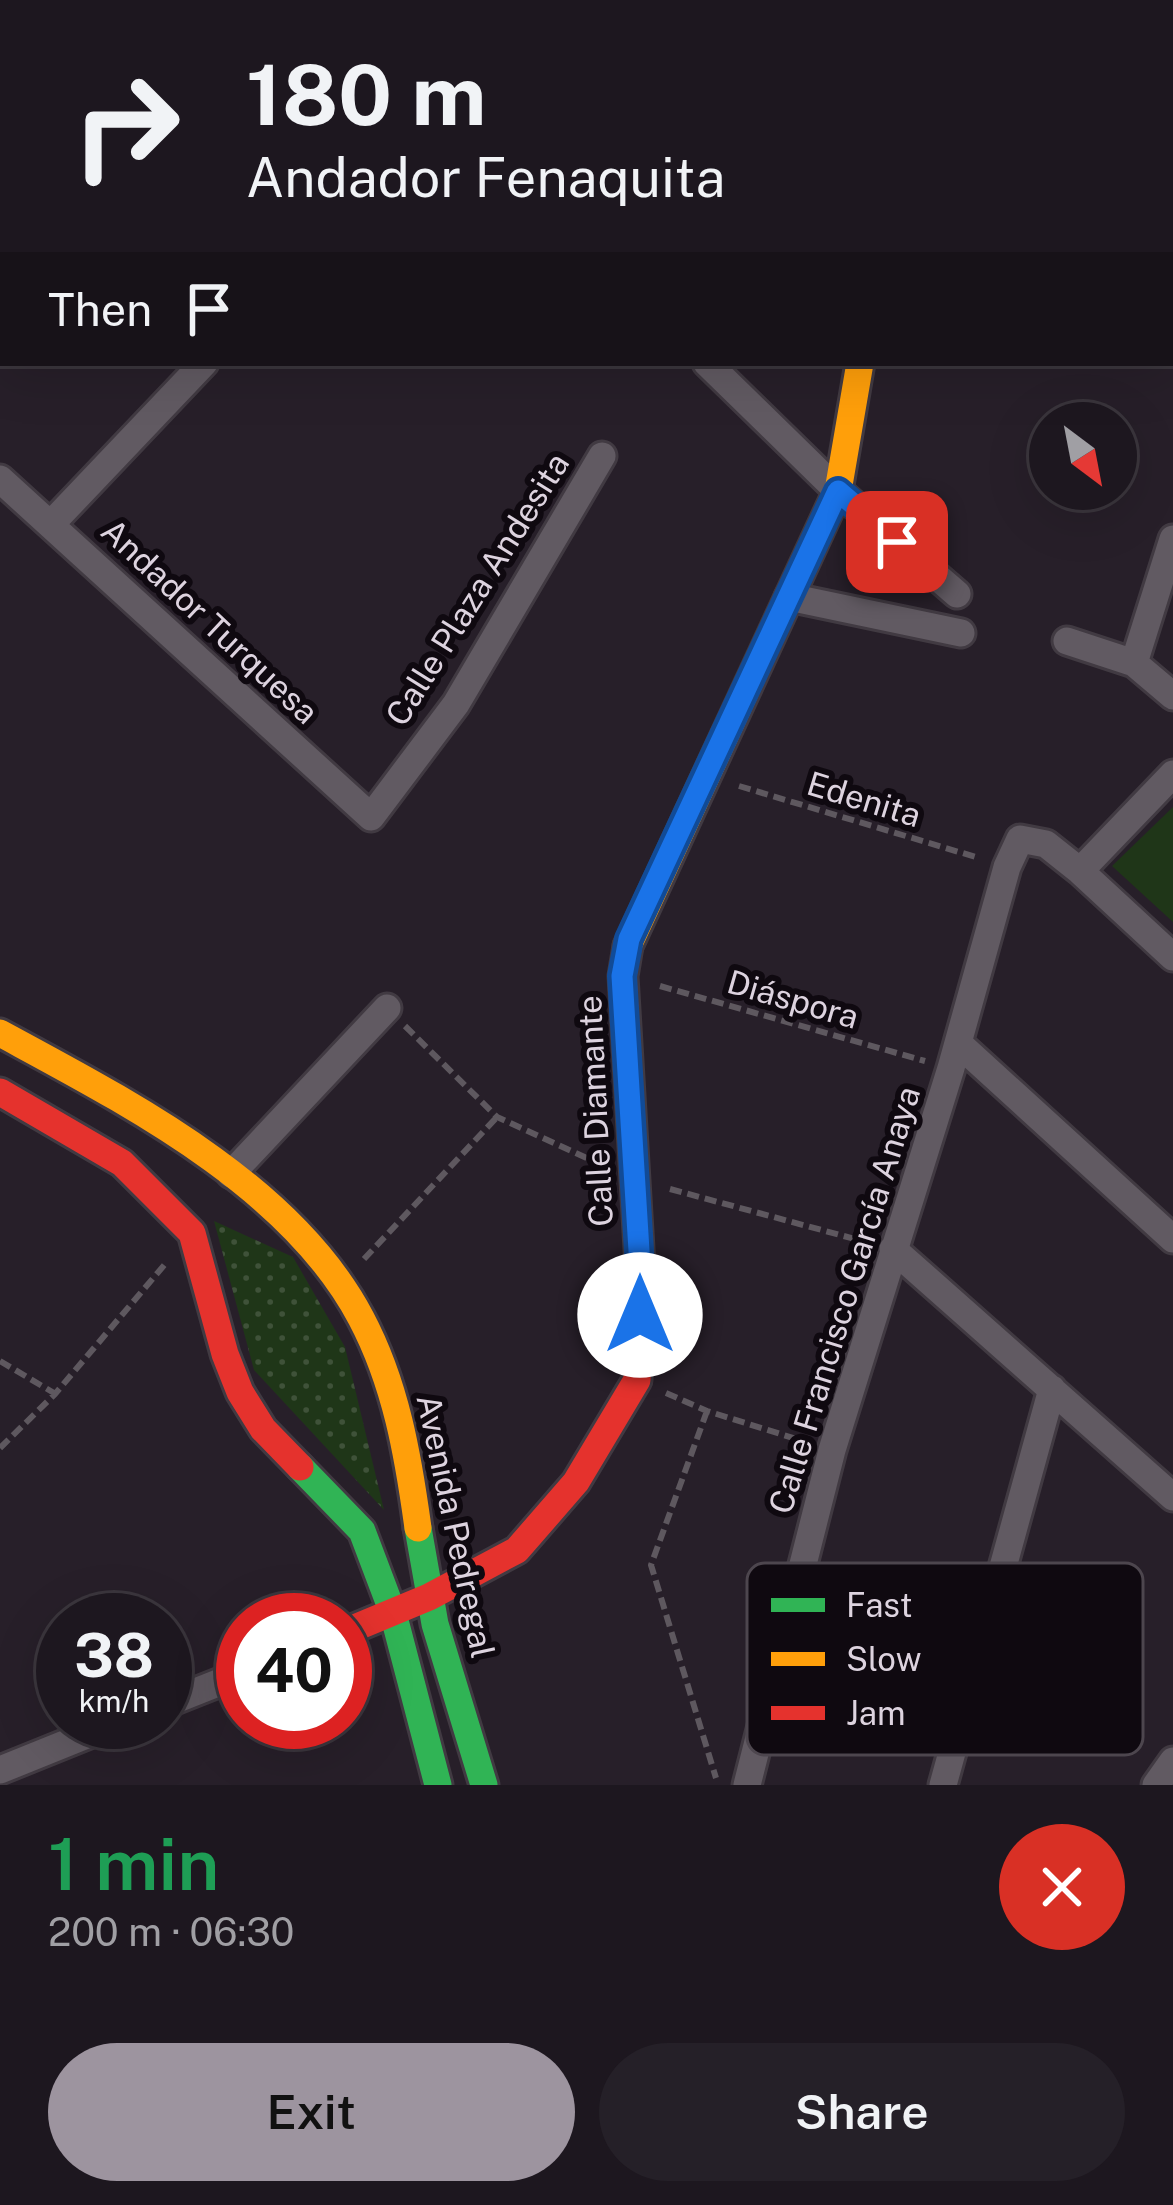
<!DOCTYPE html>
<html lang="en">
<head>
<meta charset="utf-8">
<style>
  :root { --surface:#1d171f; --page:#252028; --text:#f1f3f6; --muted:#a09fa4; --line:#3b363d; --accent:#9d949f }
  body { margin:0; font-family:"Public Sans",sans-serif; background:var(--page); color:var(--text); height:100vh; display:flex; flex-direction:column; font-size:45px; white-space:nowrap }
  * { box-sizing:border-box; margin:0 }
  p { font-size:39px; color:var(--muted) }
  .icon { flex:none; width:66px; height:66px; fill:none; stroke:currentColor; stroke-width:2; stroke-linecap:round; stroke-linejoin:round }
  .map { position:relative; height:1785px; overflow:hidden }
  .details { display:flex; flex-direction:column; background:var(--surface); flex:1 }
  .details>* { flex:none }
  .guide { position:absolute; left:0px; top:0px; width:1173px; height:366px; box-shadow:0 12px 48px #0002,0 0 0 3px var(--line); background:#1d171f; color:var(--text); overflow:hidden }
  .needle { width:78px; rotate:148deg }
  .fabs { position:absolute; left:1029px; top:402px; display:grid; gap:24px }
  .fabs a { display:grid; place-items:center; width:108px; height:108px; border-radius:50%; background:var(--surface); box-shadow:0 12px 48px #0002,0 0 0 3px var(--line); font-size:60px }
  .speed { position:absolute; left:36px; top:1593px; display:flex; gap:24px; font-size:60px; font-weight:700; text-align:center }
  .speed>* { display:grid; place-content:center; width:156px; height:156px; border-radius:50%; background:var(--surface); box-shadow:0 12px 48px #0002,0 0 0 3px var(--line); line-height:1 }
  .speed small { font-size:30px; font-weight:400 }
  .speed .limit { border:18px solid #d22; background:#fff; color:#111 }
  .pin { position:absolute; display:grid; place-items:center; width:102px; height:102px; color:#fff; margin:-51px; border-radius:24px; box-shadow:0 6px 18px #0006 }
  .me { position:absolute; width:132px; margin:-66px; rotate:0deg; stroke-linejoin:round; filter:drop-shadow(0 0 9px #0008) }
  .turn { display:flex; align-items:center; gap:42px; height:252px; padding:0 48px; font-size:54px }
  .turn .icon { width:156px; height:156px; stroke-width:2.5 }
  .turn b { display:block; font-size:84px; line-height:102px }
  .then { display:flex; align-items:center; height:114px; padding:0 48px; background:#0003; gap:24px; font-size:45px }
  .round { display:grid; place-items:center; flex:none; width:126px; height:126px; border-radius:63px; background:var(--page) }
  .head { display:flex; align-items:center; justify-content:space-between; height:204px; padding:0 48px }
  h1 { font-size:72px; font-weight:600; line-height:90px; color:#1e9e55 }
  .button { display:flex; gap:24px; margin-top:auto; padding:24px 48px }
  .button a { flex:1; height:138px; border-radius:72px; background:var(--accent); color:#111; font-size:48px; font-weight:600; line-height:138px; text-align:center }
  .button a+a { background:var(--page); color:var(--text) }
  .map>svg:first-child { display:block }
</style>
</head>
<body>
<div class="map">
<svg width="1173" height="1785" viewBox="0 0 1173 1785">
  <defs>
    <pattern id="park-dots" width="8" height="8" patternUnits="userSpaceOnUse" patternTransform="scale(3)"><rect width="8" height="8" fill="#1f3618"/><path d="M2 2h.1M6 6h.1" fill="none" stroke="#3f5239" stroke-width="1.8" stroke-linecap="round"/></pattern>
  </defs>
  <rect width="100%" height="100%" fill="#271f29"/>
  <path fill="#1f3618" d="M1173,807v115l-61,-56z"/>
  <path fill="url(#park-dots)" d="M214,1221l79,36 52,90 39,163 -130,-140z"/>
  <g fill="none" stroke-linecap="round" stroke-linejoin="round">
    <g stroke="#413a42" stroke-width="20">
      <path id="lane" d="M0,195l3,3"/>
    </g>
    <g stroke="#413a42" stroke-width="33">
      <path id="street" d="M743,0l4,3
        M125,3l1,-3
        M1113,3l3,-3
        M0,262l3,-3
        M1170,311l3,3
        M707,363l131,128 119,103
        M0,479l371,338 85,-113 146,-248
        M51,524l153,-161
        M789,597l172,36
        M1067,641l67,22 39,33
        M1134,663l39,-124
        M1080,871l93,-97
        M958,1043l215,196
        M231,1174l156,-166
        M893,1249l280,248
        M165,1704l78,-31
        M0,1770l119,-48
        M747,1785l85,-335 119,-382 56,-201 13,-28 26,5 34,27 93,86
        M943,1785l109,-396
        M1156,1785l17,-24"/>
    </g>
    <g stroke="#413a42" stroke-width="33">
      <path id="fast" d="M300,1467l62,64 31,82 45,172
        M418,1528l17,96 49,161"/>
    </g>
    <g stroke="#413a42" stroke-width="33">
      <path id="slow" d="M628,946l210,-455 22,-128
        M0,1033c127,69 291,152 361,285 35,66 47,137 57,210"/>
    </g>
    <g stroke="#413a42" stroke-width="33">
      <path id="jam" d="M0,1092l122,71 70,70 33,121 15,38 23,37 37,38
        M345,1632l84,-35 88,-47 59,-68 61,-102 4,-97 -18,-307 5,-30"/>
    </g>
    <path stroke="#5e585f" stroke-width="6" stroke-dasharray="12 6" stroke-linecap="butt" d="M0,102l3,3
      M739,786l240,72
      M660,986l265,75
      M405,1026l92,91 105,48
      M670,1189l196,53
      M364,1259l133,-142
      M0,1361l54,32
      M666,1393l41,18 99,31
      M707,1411l-56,154 65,213
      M0,1448l55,-54 111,-131"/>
    <use href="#lane" stroke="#615a62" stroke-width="14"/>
    <use href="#street" stroke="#615a62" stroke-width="27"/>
    <use href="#fast" stroke="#30b455" stroke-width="27"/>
    <use href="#slow" stroke="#ff9f0a" stroke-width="27"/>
    <use href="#jam" stroke="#e5322d" stroke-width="27"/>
  </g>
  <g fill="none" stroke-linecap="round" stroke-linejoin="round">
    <g stroke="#114b97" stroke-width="30">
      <path id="route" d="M640,1315l1,-32 -19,-307 7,-37 209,-448 59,51"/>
    </g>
    <use href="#route" stroke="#1a73e8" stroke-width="21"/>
  </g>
  <g text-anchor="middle" stroke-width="12" stroke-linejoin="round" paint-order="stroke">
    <g font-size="33" fill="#ddd3df" stroke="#0f0910">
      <text transform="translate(477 589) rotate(-58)" y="12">Calle Plaza Andesita</text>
      <text transform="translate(210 621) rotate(43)" y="12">Andador Turquesa</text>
      <text transform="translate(864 799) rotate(17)" y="12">Edenita</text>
      <text transform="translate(793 999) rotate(16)" y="12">Diáspora</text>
      <text transform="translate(595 1111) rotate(-93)" y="12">Calle Diamante</text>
      <text transform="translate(844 1300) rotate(-73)" y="12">Calle Francisco García Anaya</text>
      <text transform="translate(456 1526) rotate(78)" y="12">Avenida Pedregal</text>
    </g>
  </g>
  <rect x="747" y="1563" width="396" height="192" rx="18" fill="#0f0910" stroke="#4d464e" stroke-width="3"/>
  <rect x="771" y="1598" width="54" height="14" fill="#30b455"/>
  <rect x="771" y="1652" width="54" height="14" fill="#ff9f0a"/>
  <rect x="771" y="1706" width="54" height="14" fill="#e5322d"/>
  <g font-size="33" fill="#ddd3df">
    <text x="846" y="1617">Fast</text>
    <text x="846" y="1671">Slow</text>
    <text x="846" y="1725">Jam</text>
  </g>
</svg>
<div class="fabs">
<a><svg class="needle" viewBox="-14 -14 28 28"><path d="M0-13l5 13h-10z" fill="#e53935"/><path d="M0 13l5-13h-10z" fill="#a09fa4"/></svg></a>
</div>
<div class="speed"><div>38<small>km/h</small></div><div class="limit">40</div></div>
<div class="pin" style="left:897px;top:542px;background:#d93025"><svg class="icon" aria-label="arrive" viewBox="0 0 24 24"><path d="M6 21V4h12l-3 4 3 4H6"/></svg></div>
<svg class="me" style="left:640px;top:1315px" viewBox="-20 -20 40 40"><circle r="19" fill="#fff"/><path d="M0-13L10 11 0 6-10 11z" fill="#1a73e8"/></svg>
<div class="guide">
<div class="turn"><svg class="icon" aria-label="right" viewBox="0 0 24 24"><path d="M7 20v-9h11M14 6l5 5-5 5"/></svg><div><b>180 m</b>Andador Fenaquita</div></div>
<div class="then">Then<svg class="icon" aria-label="arrive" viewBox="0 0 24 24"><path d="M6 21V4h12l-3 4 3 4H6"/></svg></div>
</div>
</div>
<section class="details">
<div class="head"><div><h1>1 min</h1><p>200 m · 06:30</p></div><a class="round" style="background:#d93025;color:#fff"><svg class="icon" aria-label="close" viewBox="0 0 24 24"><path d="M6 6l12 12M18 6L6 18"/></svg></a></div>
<div class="button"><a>Exit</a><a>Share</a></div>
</section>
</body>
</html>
